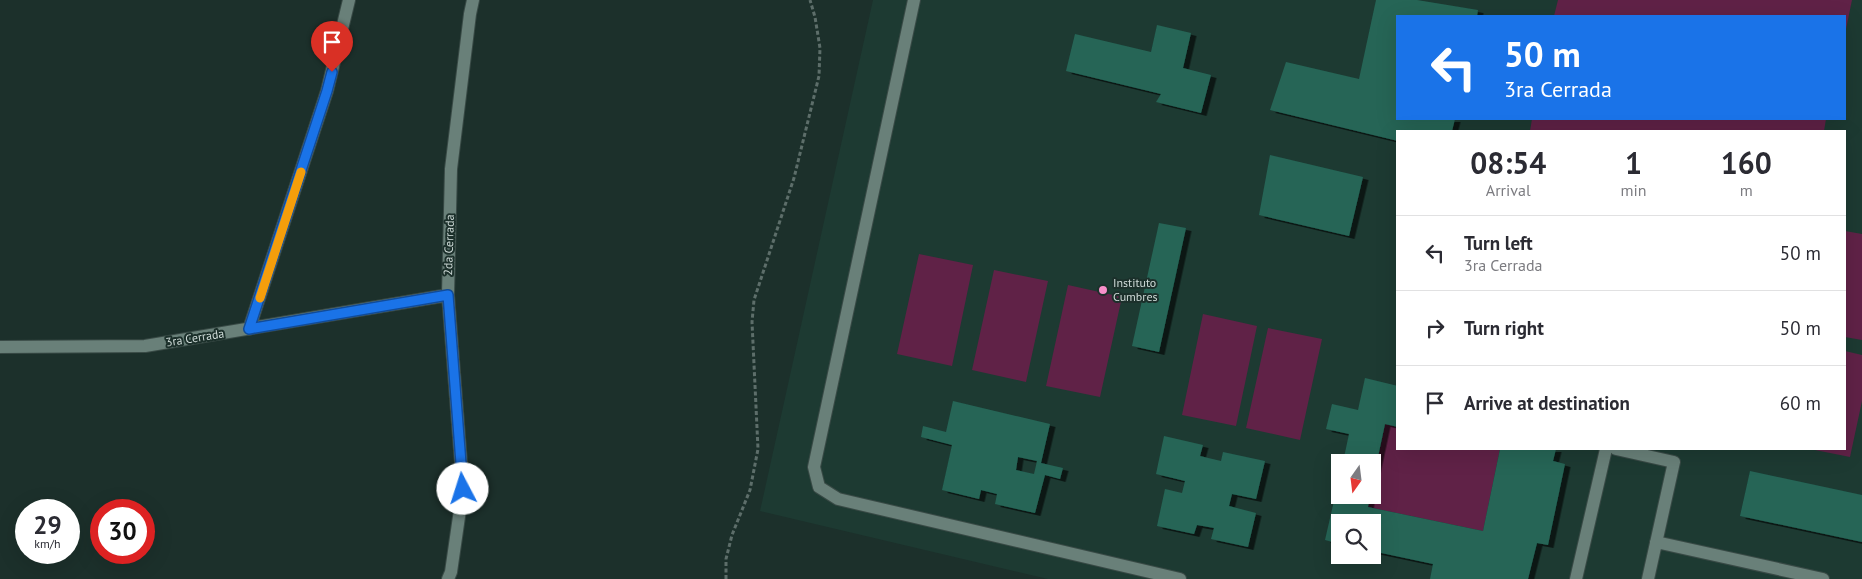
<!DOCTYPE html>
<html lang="en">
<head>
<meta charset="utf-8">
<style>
  :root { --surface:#fff; --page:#f7f7f7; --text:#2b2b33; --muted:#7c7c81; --line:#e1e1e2 }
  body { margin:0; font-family:"PT Sans",sans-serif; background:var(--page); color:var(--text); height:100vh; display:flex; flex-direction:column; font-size:19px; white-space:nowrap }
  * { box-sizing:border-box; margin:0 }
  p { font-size:16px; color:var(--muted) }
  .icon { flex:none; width:28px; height:28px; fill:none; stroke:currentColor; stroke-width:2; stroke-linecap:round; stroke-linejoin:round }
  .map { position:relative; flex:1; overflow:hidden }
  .side { position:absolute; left:1396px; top:130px; width:450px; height:320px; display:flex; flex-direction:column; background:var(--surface); border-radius:0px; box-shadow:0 5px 20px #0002 }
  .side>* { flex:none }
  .top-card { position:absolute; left:1396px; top:15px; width:450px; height:105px; border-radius:0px; box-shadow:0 5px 20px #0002; background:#1a73e8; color:#fff; overflow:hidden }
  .needle { width:32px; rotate:194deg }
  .buttons { position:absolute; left:1331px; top:454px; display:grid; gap:10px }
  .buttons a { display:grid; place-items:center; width:50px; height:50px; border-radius:0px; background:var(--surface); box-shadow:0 5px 20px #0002; font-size:25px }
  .speed { position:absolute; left:15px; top:499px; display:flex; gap:10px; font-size:25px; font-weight:700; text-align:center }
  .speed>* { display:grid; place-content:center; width:65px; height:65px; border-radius:50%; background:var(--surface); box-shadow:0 5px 20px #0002; line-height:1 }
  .speed small { font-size:12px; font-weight:400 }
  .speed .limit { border:8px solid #d22; background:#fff; color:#111 }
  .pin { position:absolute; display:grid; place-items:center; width:42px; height:42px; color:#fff; margin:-51px -21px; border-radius:50% 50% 50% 0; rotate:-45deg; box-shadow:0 0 5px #0007 }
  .pin .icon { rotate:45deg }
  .me { position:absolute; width:55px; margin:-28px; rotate:355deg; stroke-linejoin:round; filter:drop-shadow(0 0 4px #0008) }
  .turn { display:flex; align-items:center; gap:18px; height:105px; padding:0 25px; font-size:22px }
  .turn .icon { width:65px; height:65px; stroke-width:2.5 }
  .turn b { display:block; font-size:35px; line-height:42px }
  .eta { display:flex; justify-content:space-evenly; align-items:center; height:85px; text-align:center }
  .eta b { font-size:30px; font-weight:700; line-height:35px }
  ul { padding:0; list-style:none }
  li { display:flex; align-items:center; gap:15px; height:75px; padding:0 25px; border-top:1px solid var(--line) }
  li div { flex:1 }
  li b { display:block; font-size:19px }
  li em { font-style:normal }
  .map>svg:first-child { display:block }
</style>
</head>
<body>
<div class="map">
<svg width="1862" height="579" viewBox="0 0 1862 579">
  <defs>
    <filter id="shadow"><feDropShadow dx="5.5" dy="3" stdDeviation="0" flood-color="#0009"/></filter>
  </defs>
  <rect width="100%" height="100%" fill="#1c302b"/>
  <path fill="#1d3a32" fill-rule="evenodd" d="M873,0h989v579h-814l-288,-68zM1398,16h447v103h-447zM1398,131h447v318h-447zM1340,462h32v33h-32zM1340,522h32v33h-32z"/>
  <path fill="#602247" d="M1558,0h294l-7,34v-18h-291z
    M1532,119h294l-2,12h-294z
    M1845,231l17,3v106l-17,-3z
    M919,254l54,11 -21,101 -55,-12z
    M994,270l54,11 -22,101 -54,-12z
    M1068,285l54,12 -22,100 -54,-11z
    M1203,314l54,12 -21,100 -54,-11z
    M1268,328l54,11 -22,101 -54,-12z
    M1845,351l17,4v46l-12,56 -40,-8h35z
    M1385,424l12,3 1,22h102l-17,82 -115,-24 2,-12h2l1,-10z"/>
  <path fill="#256556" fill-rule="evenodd" filter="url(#shadow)" d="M1376,0h41l61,10 -1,6h-79v103h57l-3,12h-54v10l-128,-31 16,-48 73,17z
    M1157,25l34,8 -8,35 28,7 -10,38 -45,-11 5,-8 -95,-23 9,-37 76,18z
    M1270,155l93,22 -14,59 -90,-21z
    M1159,223l27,5 -27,124 -27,-6z
    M1365,378l33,8v41l-13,-3 -12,56 -1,-18h-29l6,-28 -23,-5 6,-25 26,6z
    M953,401l97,23 -9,39 22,5 -3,11 -15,-4 -10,38 -40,-9 2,-10 -16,-4 -2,9 -37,-9 10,-45 -31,-8 2,-11 23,6zM1018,457l19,4 -3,13 -18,-4z
    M1164,436l39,9 -3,11 21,5 2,-9 42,9 -9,38 -24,-5 -3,12 27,7 -8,34 -37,-8 3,-11 -17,-3 -3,9 -37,-8 8,-37 17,4 3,-12 -29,-7z
    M1500,449h56l-3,12 12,3 -17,81 -11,-2 -9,36h-98l3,-15 -61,-13v-29h-32v22l-15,-4 14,-61 1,16h30l-2,12 115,24z
    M1750,471l112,24v47l-122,-26z"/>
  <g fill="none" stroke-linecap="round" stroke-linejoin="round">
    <g stroke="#394a46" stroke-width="14">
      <path id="service" d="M914,0l-100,467 5,20 19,12 342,80
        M1616,449l58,13 -26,117
        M1656,542l167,37
        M1576,579l30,-130"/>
    </g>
    <g stroke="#394a46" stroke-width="14">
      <path id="minor" d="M249,329l78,-238 22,-91
        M0,347l145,-1 303,-51
        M448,579l3,-7 12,-83 -15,-194 3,-126 19,-155 3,-14"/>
    </g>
    <path stroke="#5d6e6a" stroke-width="3" stroke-dasharray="4 2.5" stroke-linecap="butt" d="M726,579v-20l6,-24 18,-45 8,-41 -6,-127 2,-22 40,-122 25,-102 1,-28 -5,-31 -5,-17"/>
    <use href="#service" stroke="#698079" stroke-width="12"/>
    <use href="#minor" stroke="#698079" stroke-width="12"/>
  </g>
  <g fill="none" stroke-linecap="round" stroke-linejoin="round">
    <g stroke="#114b97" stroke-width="12">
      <path id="route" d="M332,72l-5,19 -78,238 199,-34 15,194"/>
    </g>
    <use href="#route" stroke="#1a73e8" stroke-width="9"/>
    <path stroke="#f59e0b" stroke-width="9" d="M260,298l41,-126"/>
  </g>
  <circle fill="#f890ca" stroke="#1c302b" stroke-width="2" cx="1103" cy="290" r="5"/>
  <g text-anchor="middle" stroke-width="4" stroke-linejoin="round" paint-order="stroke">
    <g font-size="12" fill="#cedad7" stroke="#1c302b">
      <text transform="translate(449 245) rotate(-88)" y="4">2da Cerrada</text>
      <text transform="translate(195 338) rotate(-9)" y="4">3ra Cerrada</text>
    </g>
    <g font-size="12" fill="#cedad7" stroke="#1c302b" text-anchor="start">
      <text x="1113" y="287">Instituto<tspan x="1113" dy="14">Cumbres</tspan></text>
    </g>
  </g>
</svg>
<div class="buttons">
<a><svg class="needle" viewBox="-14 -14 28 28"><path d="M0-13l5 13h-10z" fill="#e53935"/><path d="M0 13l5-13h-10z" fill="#7c7c81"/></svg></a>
<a><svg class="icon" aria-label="search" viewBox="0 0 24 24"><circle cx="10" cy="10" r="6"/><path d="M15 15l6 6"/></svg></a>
</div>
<div class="speed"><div>29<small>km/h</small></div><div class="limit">30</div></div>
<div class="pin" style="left:332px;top:72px;background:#d93025"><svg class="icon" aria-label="arrive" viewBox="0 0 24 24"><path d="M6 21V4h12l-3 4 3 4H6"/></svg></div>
<svg class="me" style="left:463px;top:489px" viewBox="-20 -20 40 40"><circle r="19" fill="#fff"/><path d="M0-13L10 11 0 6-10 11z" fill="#1a73e8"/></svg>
<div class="top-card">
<div class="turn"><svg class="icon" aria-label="left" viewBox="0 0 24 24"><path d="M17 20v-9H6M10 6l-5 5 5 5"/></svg><div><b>50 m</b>3ra Cerrada</div></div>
</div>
<section class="side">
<div class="eta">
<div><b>08:54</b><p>Arrival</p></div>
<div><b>1</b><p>min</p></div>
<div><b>160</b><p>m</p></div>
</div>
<ul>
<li><svg class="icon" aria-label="left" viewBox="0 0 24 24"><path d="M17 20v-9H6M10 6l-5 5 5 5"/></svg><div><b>Turn left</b><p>3ra Cerrada</p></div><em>50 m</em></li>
<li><svg class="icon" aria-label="right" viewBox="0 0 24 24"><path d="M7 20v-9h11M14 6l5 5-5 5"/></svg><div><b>Turn right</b></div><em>50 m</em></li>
<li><svg class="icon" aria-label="arrive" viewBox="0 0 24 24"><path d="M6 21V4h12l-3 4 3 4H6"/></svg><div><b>Arrive at destination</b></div><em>60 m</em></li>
</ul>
</section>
</div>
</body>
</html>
